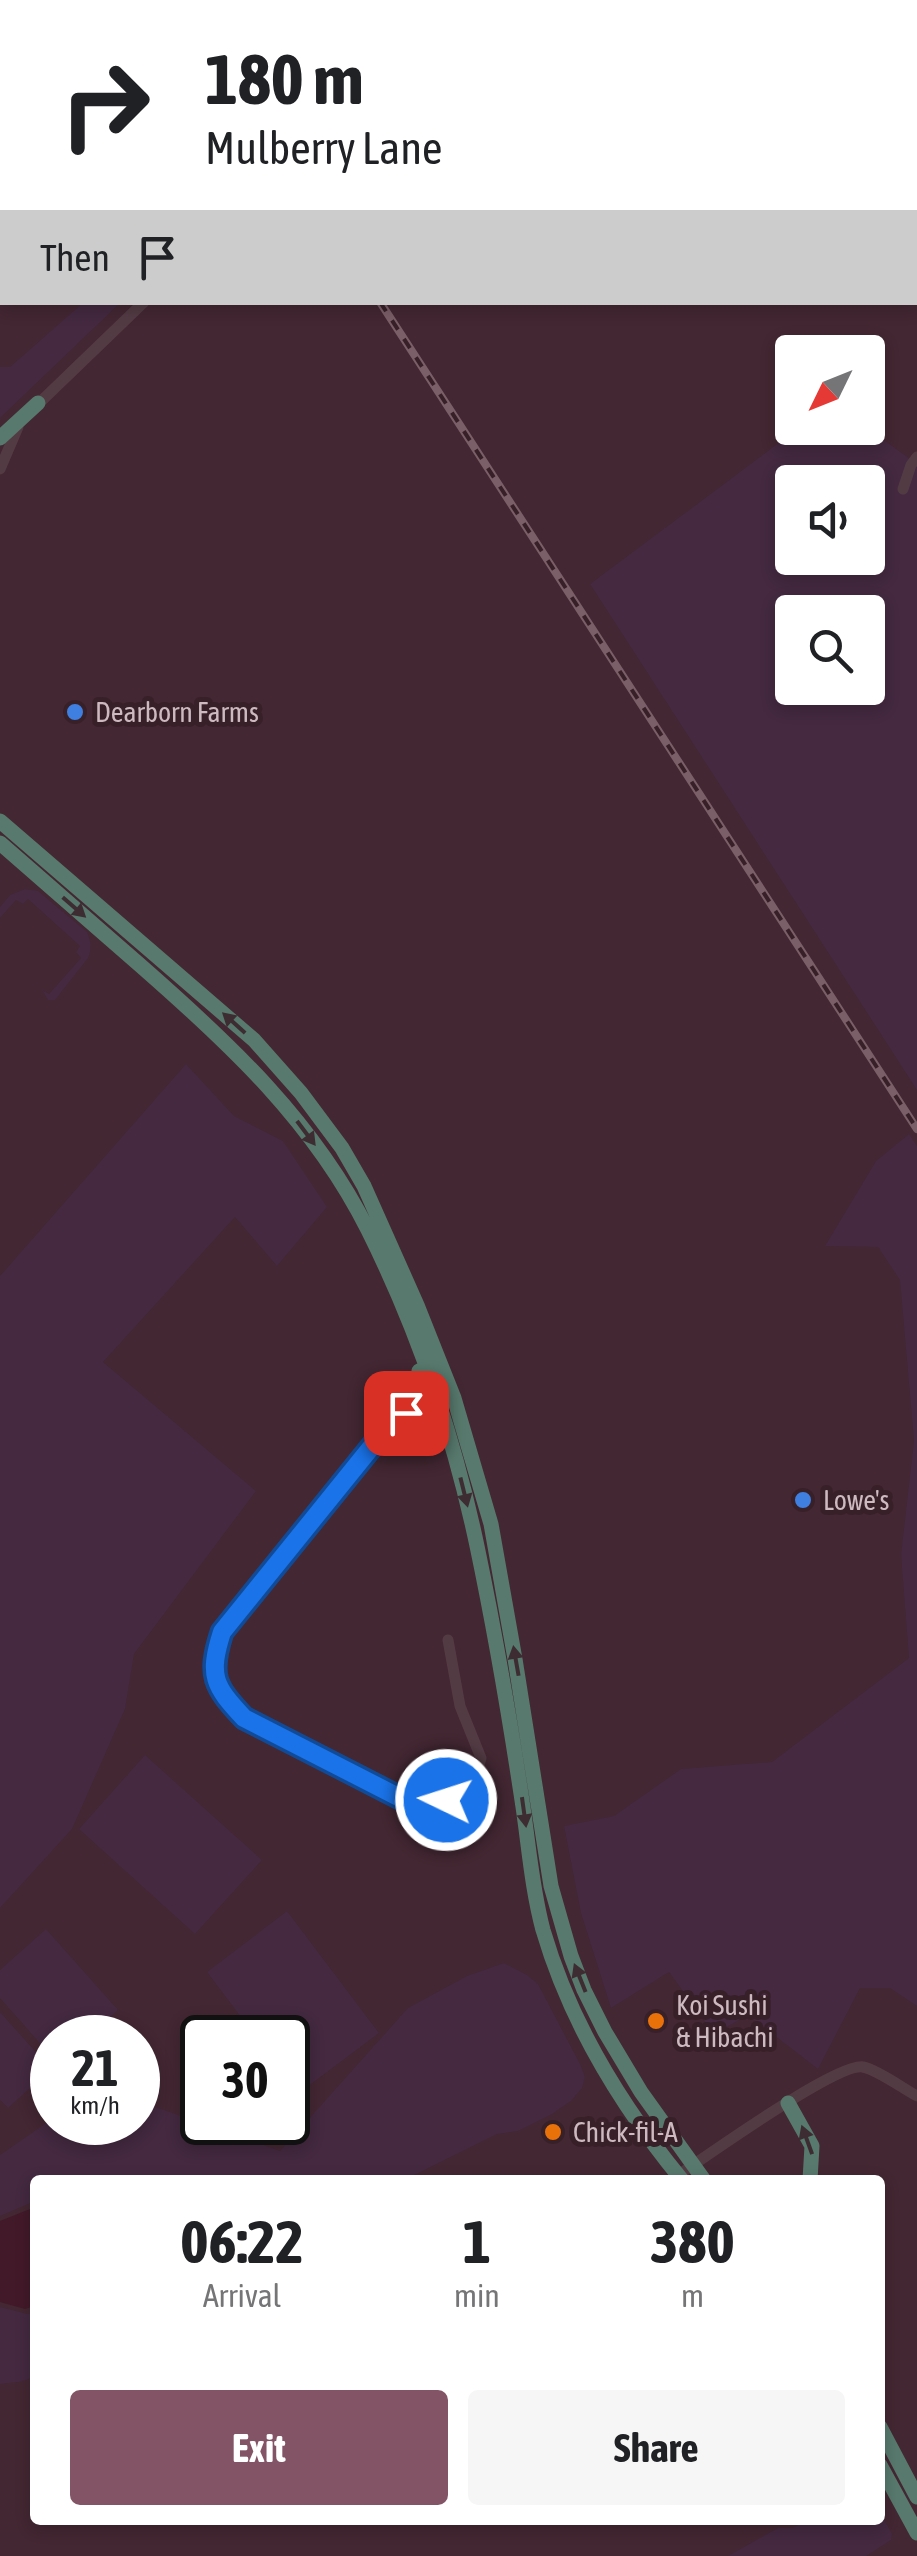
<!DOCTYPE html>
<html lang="en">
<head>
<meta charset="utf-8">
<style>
  :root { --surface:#fff; --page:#f6f6f6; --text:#202124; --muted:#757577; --accent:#825466 }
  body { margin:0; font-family:"Asap Condensed",sans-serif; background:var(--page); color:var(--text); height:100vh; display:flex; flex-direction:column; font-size:38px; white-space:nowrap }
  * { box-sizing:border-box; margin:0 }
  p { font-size:32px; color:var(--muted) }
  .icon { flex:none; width:55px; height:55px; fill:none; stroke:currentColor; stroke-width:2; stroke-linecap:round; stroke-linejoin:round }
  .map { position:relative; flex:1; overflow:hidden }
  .sheet { position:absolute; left:30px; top:2175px; width:855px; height:350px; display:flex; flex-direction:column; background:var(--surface); border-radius:10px; box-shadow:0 5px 15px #0003 }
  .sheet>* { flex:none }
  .guide { position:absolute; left:0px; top:0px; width:918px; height:305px; box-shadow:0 5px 15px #0003; background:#fff; color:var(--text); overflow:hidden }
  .needle { width:65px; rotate:227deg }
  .fabs { position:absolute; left:775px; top:335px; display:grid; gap:20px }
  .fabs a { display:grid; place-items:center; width:110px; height:110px; border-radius:10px; background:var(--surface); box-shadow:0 5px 15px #0003; font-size:50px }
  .speed { position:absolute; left:30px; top:2015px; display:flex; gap:20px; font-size:50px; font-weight:700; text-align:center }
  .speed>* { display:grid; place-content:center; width:130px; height:130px; border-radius:50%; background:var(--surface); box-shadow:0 5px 15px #0003; line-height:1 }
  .speed small { font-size:25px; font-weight:400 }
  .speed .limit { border:5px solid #111; border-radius:15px; background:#fff; color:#111 }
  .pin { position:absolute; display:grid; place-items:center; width:85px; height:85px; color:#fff; margin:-42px; border-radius:20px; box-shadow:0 5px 15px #0006 }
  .me { position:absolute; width:110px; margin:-55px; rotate:274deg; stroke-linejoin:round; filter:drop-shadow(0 0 8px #0008) }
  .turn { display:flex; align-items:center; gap:35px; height:210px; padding:0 40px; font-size:45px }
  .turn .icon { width:130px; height:130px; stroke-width:2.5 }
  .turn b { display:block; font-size:70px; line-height:85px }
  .then { display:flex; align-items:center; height:95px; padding:0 40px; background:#0003; gap:20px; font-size:38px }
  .eta { display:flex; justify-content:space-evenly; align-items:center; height:170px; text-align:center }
  .eta b { font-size:60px; font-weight:700; line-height:70px }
  .cta { display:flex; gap:20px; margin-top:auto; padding:20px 40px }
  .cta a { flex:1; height:115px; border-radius:10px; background:var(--accent); color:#fff; font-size:40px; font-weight:700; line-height:115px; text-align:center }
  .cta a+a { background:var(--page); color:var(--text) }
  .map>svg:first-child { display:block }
</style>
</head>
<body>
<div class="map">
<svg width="917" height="2556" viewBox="0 0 917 2556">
  <rect width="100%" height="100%" fill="#432732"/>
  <path fill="#442940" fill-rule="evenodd" d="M0,0h347l3,2h-348v36l-2,4z
    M783,0h134v114l-2,-11v-101h-139z
    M84,302l36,1 -120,115v-51h10z
    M799,428h68l50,36v626l-327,-506zM792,482h76v76h-76zM792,612h76v76h-76z
    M25,889l13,2 49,41c4,9 5,17 1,26l-33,42h-7l-6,-10 7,4 32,-36 -5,-6 4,-6 -52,-47 -5,5 -7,-4 -16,18v-11l10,-12z
    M186,1064l48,52 49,25 44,66 -50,59 -42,-49 -132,145 153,129 -122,163 -9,55 -53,120 -72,79v-632z
    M909,1134l8,12v860l-27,-18h-30l-42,81 -70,-54 -34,19 -45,-62 -58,36 -30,-95 -17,-87 50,-10 67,-47 91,-7 137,-104 -8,-103 13,-114 -14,-161 -22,-33 -53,-1 51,-85z
    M145,1755l117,105 -67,74 -116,-105z
    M287,1911l92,122 -80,60 -11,-14v-41l-32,-1 -49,-65z
    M46,1929l72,81 -30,27 -36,1v19l-52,-59v-28z
    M504,1963l23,12 11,9 42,80 5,13 -3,11 -11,13 -19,13 -34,17 -21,3 -93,46h-253l-48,-3 -9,3h-59v21l-35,15v-61l52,-36v3h86v-21l142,50 128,-143 59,-32z
    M0,2012l51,57 -43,39 -8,-8z
    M0,2307l27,7 8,-2v65l-16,5 -19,2z
    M880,2512l12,22 -1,6 -25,16h-138l50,-28h15l13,-8h74z"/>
  <path fill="#421929" d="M35,2207v99l-10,3 -25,-7v-81z"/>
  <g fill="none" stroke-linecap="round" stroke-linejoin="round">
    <path stroke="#533b44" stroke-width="11" d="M463,2l3,-2
      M0,133l2,-2
      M0,292l2,-2
      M33,409l111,-107
      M0,469l18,-42
      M903,489l8,-24 6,-8
      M406,1413l-16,11 -168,208 -9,36 5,18 27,32 165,85 36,-3 29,-21 6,-21 -21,-52 -12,-66
      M671,2180c29,-19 166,-118 192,-113 15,3 39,21 54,29"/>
    <path stroke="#58796d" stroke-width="15" d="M0,438l38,-35
      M0,821l254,219 47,53 41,55 22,38 53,119 37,93 37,126 24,135 36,227 20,70 13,34 21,42 36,60 63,88
      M0,843c47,41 94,82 141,123 89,78 173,156 227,264 50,100 86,207 109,316 18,86 33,174 46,261 6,41 9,82 20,123 27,92 78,176 139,250
      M406,1413c12,-15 19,-23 13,-42
      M406,1413c20,-3 26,5 35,21
      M788,2103l24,43 -2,34
      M880,2427l37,70
      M880,2465l37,68"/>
    <g stroke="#7a5e68" stroke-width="8">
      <path id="rail" d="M188,0l1,2
        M380,302l537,827"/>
    </g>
    <use href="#rail" stroke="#382029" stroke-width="4" stroke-dasharray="11" stroke-linecap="butt"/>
  </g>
  <defs><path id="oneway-solid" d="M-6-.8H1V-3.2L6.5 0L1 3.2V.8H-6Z" transform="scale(2.5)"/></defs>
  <g fill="#3d2d33">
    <use href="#oneway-solid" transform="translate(74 907) rotate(41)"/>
    <use href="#oneway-solid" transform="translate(234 1023) rotate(-138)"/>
    <use href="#oneway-solid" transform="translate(306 1133) rotate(53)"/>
    <use href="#oneway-solid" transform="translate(464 1492) rotate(76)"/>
    <use href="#oneway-solid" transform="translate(516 1661) rotate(-100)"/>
    <use href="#oneway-solid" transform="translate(524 1812) rotate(82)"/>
    <use href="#oneway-solid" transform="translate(580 1978) rotate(-112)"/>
    <use href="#oneway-solid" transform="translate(807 2140) rotate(-110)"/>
  </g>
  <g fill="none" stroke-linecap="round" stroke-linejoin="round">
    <g stroke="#114b97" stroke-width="25">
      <path id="route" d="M406,1413l-16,11 -168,208c-14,44 -8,54 22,86l166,85 36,-3"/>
    </g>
    <use href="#route" stroke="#1a73e8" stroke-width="18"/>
  </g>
  <g fill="#3f7fe0" stroke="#382029" stroke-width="4">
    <circle cx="75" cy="712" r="10"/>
    <circle cx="803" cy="1500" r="10"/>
  </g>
  <g fill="#e8710a" stroke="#382029" stroke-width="4">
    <circle cx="656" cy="2021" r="10"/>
    <circle cx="553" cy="2132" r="10"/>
  </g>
  <g text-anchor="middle" stroke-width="10" stroke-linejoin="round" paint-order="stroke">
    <g font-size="28" fill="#cdb9c0" stroke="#382029" text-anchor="start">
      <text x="95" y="722">Dearborn Farms</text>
      <text x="823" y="1510">Lowe's</text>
      <text x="676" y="2015">Koi Sushi<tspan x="676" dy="32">&amp; Hibachi</tspan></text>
      <text x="573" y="2142">Chick-fil-A</text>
    </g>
  </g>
</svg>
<div class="fabs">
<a><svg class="needle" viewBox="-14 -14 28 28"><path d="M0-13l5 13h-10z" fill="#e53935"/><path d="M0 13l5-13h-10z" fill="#757577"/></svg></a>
<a><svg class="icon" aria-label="sound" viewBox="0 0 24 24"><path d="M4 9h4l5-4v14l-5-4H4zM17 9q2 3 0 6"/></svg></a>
<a><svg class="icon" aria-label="search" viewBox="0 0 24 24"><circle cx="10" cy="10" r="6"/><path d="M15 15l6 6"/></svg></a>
</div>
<div class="speed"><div>21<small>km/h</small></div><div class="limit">30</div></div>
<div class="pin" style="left:406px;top:1413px;background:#d93025"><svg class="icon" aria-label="arrive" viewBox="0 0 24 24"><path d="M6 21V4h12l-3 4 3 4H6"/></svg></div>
<svg class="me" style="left:446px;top:1800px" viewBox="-20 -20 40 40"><circle r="17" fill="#1a73e8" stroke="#fff" stroke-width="3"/><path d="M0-11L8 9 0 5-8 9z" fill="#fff"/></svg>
<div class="guide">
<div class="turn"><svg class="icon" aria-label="right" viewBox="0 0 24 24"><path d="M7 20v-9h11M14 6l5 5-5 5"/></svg><div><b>180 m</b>Mulberry Lane</div></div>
<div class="then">Then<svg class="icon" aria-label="arrive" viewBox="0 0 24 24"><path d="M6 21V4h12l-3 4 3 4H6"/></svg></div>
</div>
<section class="sheet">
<div class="eta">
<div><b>06:22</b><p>Arrival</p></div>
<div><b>1</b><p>min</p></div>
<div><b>380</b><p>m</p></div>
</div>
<div class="cta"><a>Exit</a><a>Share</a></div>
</section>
</div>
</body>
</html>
